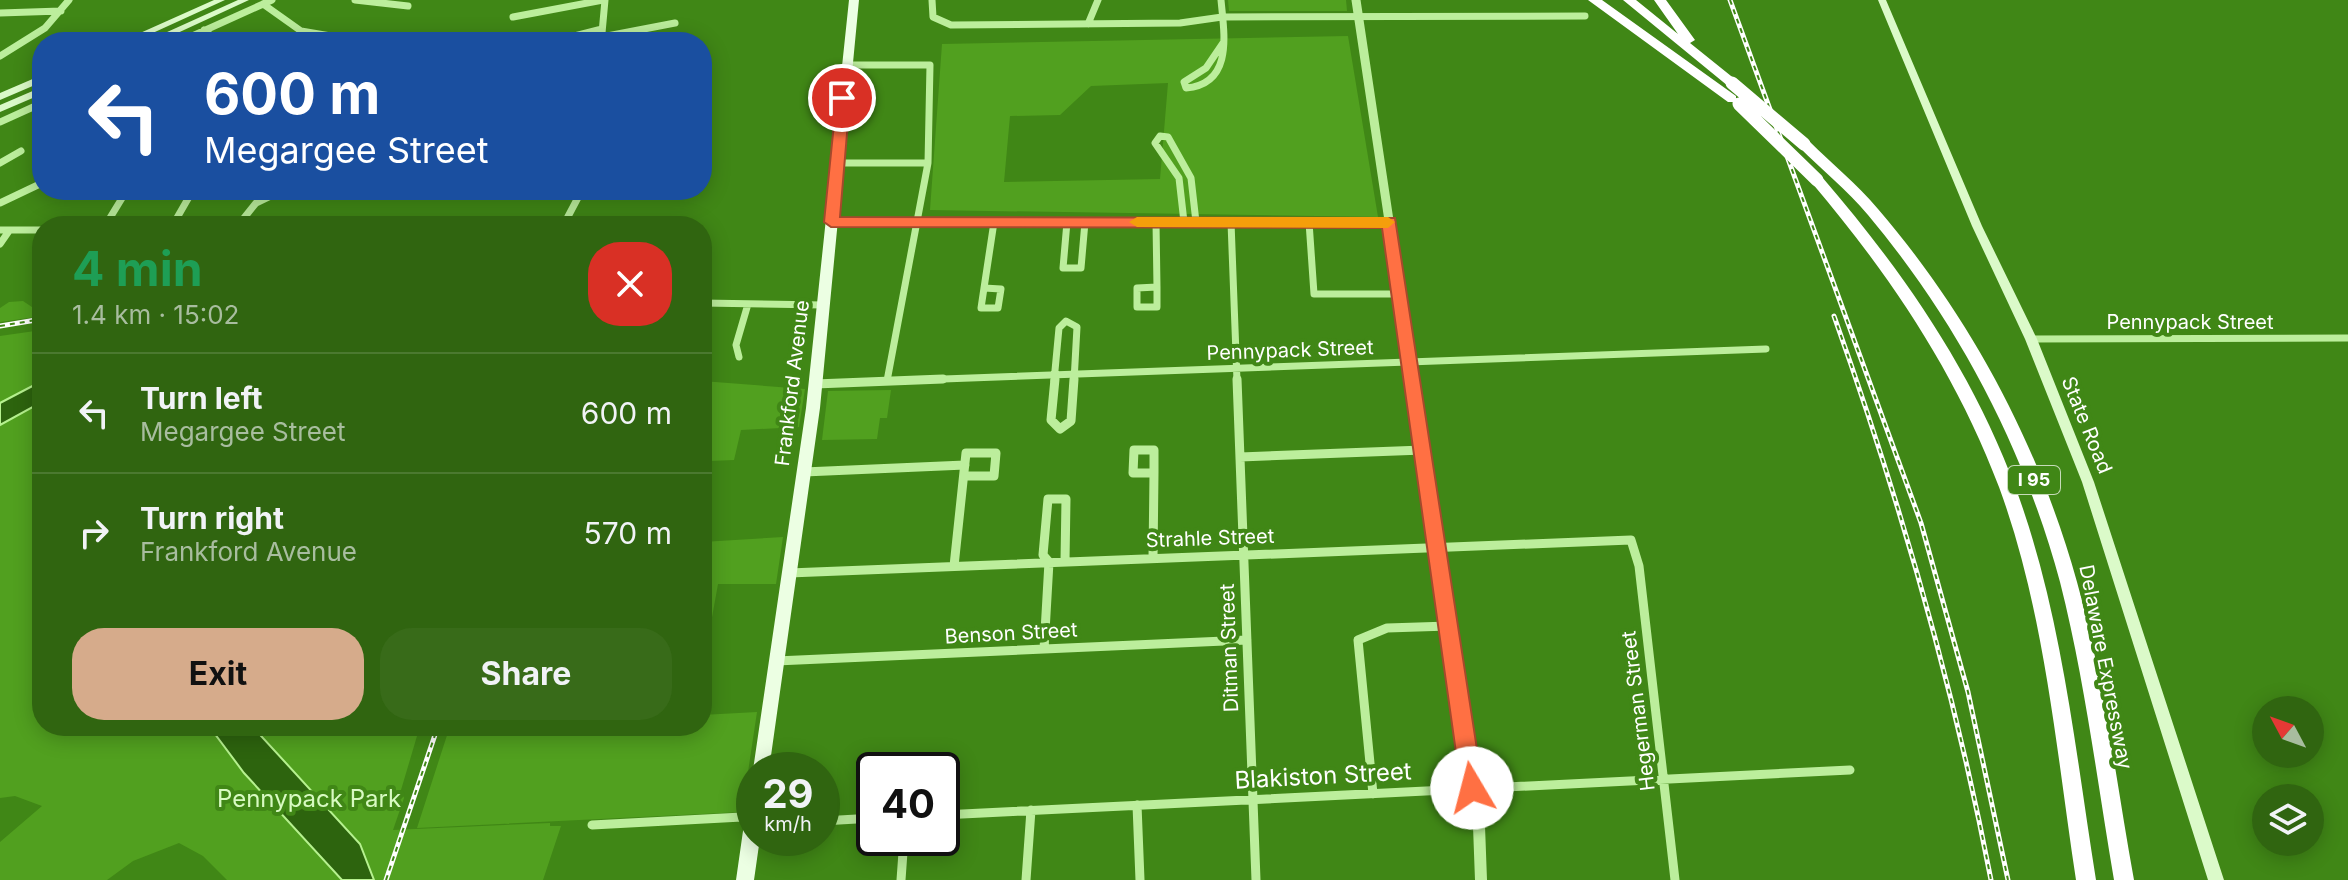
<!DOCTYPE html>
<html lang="en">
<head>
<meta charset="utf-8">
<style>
  :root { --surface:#306510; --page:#386b19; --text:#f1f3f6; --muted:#a8bd9f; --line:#4b7930; --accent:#d6ab8b }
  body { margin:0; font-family:Inter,sans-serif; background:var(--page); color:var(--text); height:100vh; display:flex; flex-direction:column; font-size:30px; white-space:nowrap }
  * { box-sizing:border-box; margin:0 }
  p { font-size:26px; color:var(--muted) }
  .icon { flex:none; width:44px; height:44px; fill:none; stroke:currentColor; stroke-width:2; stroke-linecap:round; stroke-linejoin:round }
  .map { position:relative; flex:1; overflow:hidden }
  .drawer { position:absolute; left:32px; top:216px; width:680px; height:520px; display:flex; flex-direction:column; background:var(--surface); border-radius:32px; box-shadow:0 4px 20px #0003 }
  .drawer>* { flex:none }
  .hud { position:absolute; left:32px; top:32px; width:680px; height:168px; border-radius:32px; box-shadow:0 4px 20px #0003; background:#1a4fa0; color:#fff; overflow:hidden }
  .needle { width:52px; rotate:311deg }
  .fabs { position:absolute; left:2252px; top:696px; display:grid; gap:16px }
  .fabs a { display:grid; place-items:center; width:72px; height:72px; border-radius:50%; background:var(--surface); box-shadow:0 4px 20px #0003; font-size:40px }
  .speed { position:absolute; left:736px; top:752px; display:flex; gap:16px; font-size:40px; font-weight:700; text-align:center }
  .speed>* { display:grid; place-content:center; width:104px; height:104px; border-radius:50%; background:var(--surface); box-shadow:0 4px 20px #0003; line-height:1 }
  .speed small { font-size:20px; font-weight:400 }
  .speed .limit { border:4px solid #111; border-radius:12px; background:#fff; color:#111 }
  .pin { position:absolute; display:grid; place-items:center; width:68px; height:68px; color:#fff; margin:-34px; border:4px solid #fff; border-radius:50%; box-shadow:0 2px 8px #0007 }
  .me { position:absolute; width:88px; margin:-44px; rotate:352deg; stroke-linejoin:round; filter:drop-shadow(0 0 6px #0008) }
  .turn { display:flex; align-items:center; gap:28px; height:168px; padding:0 40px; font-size:36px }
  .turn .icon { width:104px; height:104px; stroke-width:2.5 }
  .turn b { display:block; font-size:56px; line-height:68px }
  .round { display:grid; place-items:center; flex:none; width:84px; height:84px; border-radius:32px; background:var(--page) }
  .headline { display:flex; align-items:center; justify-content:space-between; height:136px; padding:0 40px }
  h1 { font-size:48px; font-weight:700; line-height:60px; color:#1e9e55 }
  .cta { display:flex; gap:16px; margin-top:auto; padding:16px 40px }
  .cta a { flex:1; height:92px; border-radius:32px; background:var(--accent); color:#111; font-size:32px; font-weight:700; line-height:92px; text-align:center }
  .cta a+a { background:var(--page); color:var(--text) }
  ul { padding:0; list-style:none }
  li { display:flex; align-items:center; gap:24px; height:120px; padding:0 40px; border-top:2px solid var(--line) }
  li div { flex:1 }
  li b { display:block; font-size:30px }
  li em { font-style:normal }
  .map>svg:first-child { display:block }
</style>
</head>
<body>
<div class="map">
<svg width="2348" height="880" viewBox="0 0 2348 880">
  <rect width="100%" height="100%" fill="#408716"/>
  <path fill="#51a01f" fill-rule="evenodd" d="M1228,0h118l1,11h-118z
    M1348,36l30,181 -448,-7 12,-166zM1168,83l-8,96 -156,3 6,-66 50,-1 31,-29z
    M23,301l9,6 10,-1v10l-42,6v-14l9,-6z
    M42,330v396h378l-19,64 3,8 -11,32 157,-7v3h11l-18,54h-316l-24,-24 -24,-13 -46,18 -26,19h-107v-38l42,-36 -27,-10 -15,2v-462z
    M702,381l103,8 -6,38 -58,3 -7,30 -24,1 -8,5z
    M891,390l-4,28h-7l-3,21 -55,1 6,-49z
    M783,537l-7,47h-58l-7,39 -9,1v-82z
    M757,712l-15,100 -325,16 33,-102h252v-11z"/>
  <path fill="#2d640e" stroke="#b6f18f" stroke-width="2" d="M42,381v21l-42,23v-22z
    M209,726h43l108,118 14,36h-32l-98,-107z"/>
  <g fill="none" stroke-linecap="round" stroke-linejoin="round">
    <path stroke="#bcee9c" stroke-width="7" d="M355,0l53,6
      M932,0l1,17 18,8 229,-2 42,-6 363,-1
      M1221,0c3,33 13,84 -35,88l-2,-6 22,-14 17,-25
      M263,4l38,27 59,10
      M0,13l61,-2
      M513,17l90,-17
      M1088,24l10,-24
      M204,30l15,12
      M602,33l3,-33
      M602,37l73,-14
      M179,42l93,-42
      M551,42l51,-13
      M0,56l45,-28 24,-28
      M846,65h84l-2,98 -41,218
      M0,122l42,-19
      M0,163l21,-12
      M837,163h91
      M0,203l42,-20
      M831,222h558
      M1067,222l-4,46h18l4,-46
      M1156,222l1,65
      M1184,222l-5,-44 -24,-35 5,-7 8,1 23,41 5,44
      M1231,222l6,159
      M1309,222l5,72h85
      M174,223l19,-33
      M240,223l16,-20 27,-13
      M105,226l22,-36
      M106,226l99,-4 60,4
      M563,226l19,-36
      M0,230h42
      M0,244l9,-13
      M1157,287v20h-20v-19z
      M984,288l17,1 -3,19h-17z
      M984,288l10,-66
      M702,303l121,2
      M2031,339l317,-1
      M739,357l-3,-12 12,-41
      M889,381l877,-32
      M1054,381l5,-53 7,-7 11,6 -3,54"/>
    <path stroke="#bcee9c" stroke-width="9" d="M1055,379l-4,41 9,9 11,-8 3,-42
      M1237,379l19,501
      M815,384l128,-5
      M1134,450h20v23h-21z
      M1240,457l183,-7
      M804,472l161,-7
      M1153,558l1,-85
      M954,566l12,-113h30l-2,23h-29
      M789,573l842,-33 8,26 36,314
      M1044,649l5,-87 -6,-7 5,-56h18l-1,62
      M776,661l471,-21
      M1373,794l-15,-154 29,-12 62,-2
      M1137,805l3,75
      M942,815l908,-45
      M822,821l52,-3
      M592,825l150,-8 12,3
      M901,880l3,-42
      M1026,880l5,-70"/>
    <path stroke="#bcee9c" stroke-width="9" d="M1356,0l57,381"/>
    <path stroke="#bcee9c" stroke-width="12" d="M1412,379l67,447 2,54"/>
    <path fill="#dbfac9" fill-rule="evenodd" d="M214,0h11l-92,42h-13z
      M238,0h11l-91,42h-13z
      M1878,0h8l96,226 55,113 57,143 130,398h-16l-126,-398 -57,-143 -53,-113z
      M42,75v7l-42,18v-7z
      M42,87v7l-42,18v-7z"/>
    <path fill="#ecffe3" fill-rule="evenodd" d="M849,0h10l-39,408 -51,362h-15v3l-1,-3 53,-362z
      M754,809v29h6l-6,42h-18l9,-63 3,-6z"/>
    <path fill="#fff" fill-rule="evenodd" d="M1588,0h14l134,96v6h-8z
      M1623,0h13l42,34 -24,-34h12l29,40 -5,3 46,37v6h-8z
      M1804,140l5,1c23,23 48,43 69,68 92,107 161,236 199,373 27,97 39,199 57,298h-20c-17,-99 -29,-200 -54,-298 -36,-134 -103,-261 -192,-367 -21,-25 -46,-45 -69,-68l-2,-3z
      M1817,176l5,1c81,94 151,195 194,312 46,125 59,260 80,391h-20c-20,-131 -31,-268 -77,-393 -43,-114 -109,-212 -187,-304l-2,-3z"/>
    <g stroke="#fff" stroke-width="5">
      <path id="rail" d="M1730,0l191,523 47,169 40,188
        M1834,316c66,185 120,371 157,564
        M0,326l42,-7
        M386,880l52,-154"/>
    </g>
    <use href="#rail" stroke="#408716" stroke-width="2" stroke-dasharray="5" stroke-linecap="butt"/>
    <path stroke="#fff" stroke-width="13" d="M1732,83l72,61
      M1739,104l78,76"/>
  </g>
  <path fill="#ff7043" stroke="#a6492c" stroke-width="2" d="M837,94l13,4 -10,119 555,1 88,570 -3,7 -8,4 -7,-4 -4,-7 -79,-560 -551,-1 -7,-5z"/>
  <path fill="#f59e0b" d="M1137,217h251l7,5 -7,6 -251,-1 -8,-5z"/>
  <g text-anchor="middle" stroke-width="8" stroke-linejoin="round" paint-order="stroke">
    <rect fill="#408716" stroke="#c6dbb9" stroke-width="2" x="2008" y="466" width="52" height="28" rx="6"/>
    <g font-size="18" font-weight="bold" fill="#fff">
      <text x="2034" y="486">I 95</text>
    </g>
    <g font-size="20" fill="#fff" stroke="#408716">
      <text x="2190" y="329">Pennypack Street</text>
      <text transform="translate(1290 350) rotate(-2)" y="7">Pennypack Street</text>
      <text transform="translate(792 383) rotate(-83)" y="7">Frankford Avenue</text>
      <text transform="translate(2087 425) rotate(68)" y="7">State Road</text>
      <text transform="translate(1210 538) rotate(-2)" y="7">Strahle Street</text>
      <text transform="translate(1011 633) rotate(-3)" y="7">Benson Street</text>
      <text transform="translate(1229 648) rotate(-92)" y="7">Ditman Street</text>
      <text transform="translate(2106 667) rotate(79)" y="7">Delaware Expressway</text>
      <text transform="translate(1638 711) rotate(-97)" y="7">Hegerman Street</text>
    </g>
    <g font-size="24" fill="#fff" stroke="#408716">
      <text transform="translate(1323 776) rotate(-3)" y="8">Blakiston Street</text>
    </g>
    <g font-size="24" fill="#d8fac2" stroke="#408716">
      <text x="309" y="807">Pennypack Park</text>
    </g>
  </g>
</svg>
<div class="fabs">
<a><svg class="needle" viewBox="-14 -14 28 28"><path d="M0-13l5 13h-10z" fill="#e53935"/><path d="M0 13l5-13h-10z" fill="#a8bd9f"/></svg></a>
<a><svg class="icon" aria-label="layers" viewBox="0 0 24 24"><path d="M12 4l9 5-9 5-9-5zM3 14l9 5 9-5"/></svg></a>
</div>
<div class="speed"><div>29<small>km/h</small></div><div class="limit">40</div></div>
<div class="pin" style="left:842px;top:98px;background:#d93025"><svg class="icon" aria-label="arrive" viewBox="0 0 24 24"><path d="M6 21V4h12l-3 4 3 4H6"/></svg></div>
<svg class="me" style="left:1472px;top:788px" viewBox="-20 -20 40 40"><circle r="19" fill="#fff"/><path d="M0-13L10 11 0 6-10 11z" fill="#ff7043"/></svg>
<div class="hud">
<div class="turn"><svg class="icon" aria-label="left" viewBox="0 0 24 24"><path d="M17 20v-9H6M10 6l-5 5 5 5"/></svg><div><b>600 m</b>Megargee Street</div></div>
</div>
<section class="drawer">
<div class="headline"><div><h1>4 min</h1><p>1.4 km · 15:02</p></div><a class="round" style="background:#d93025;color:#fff"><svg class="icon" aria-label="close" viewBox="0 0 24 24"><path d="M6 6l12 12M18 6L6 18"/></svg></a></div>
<ul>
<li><svg class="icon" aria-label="left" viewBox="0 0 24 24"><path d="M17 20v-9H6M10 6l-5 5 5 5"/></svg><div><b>Turn left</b><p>Megargee Street</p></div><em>600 m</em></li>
<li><svg class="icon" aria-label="right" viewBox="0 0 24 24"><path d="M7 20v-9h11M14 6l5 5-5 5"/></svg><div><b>Turn right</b><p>Frankford Avenue</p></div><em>570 m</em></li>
</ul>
<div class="cta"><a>Exit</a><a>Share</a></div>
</section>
</div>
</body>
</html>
